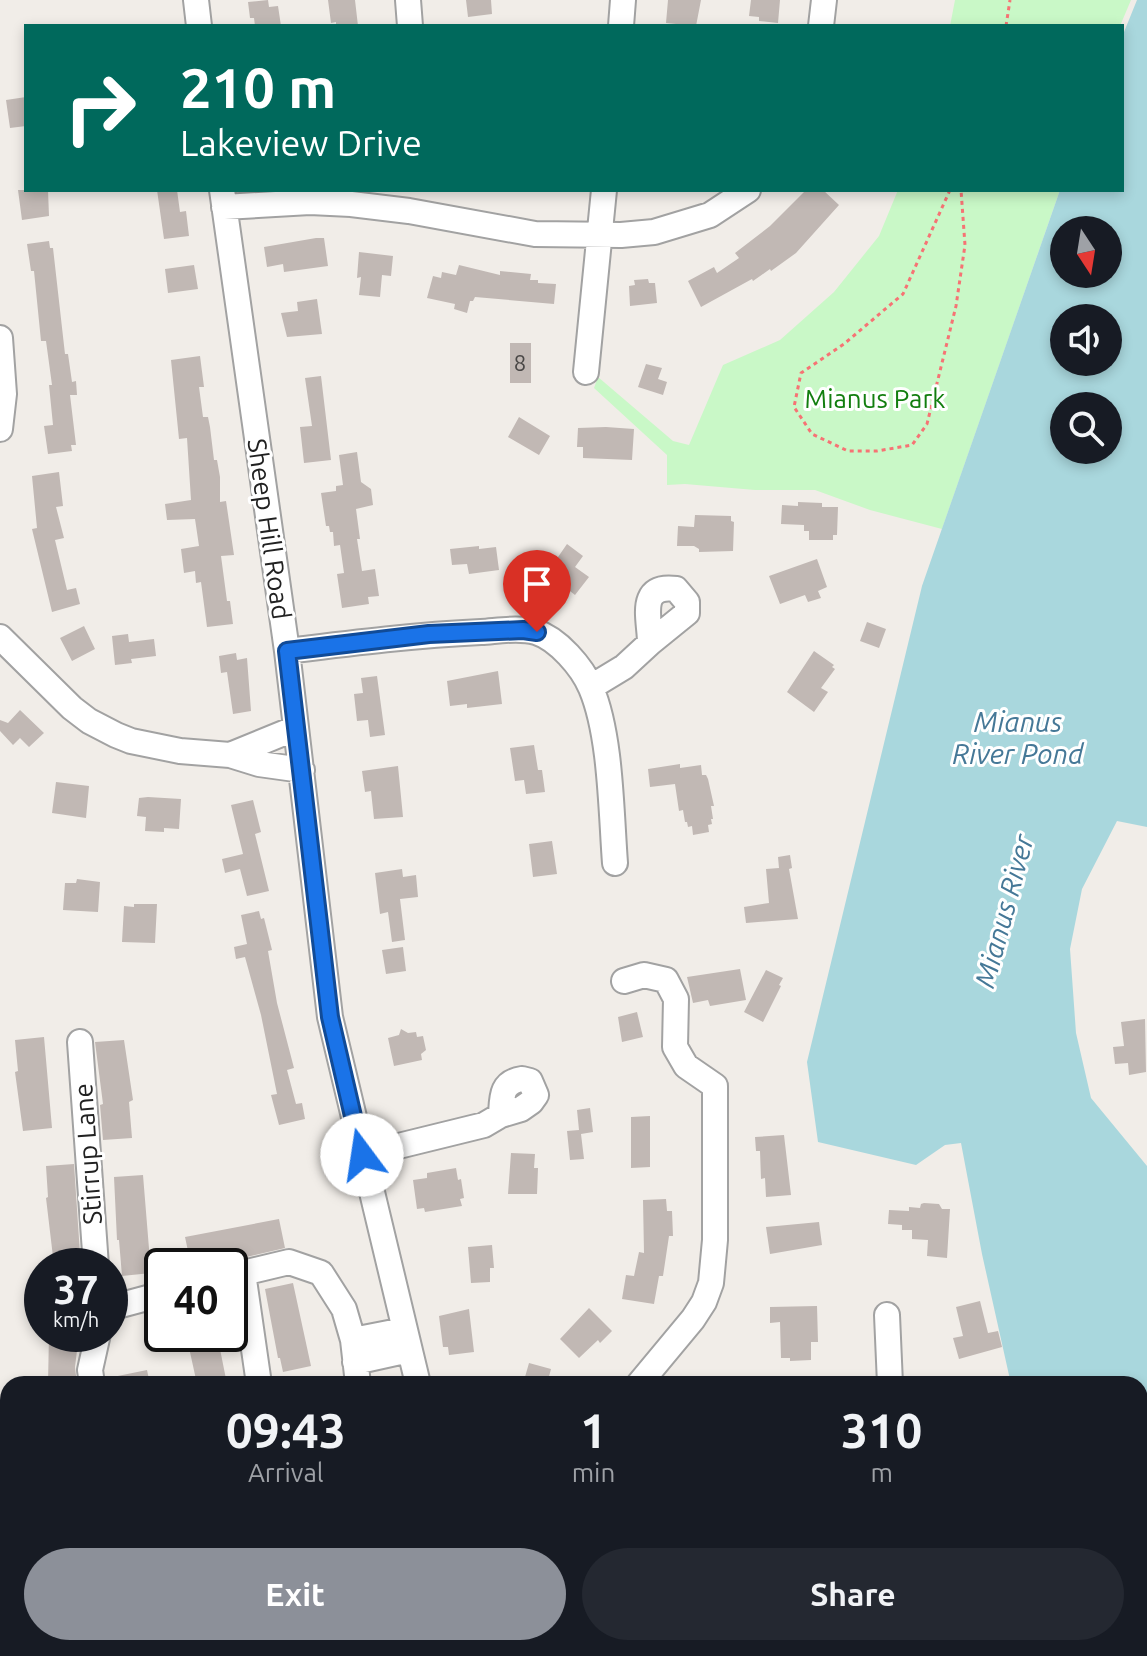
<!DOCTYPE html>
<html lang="en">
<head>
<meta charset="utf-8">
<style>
  :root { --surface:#171b24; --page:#242831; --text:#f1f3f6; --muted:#9ea1a6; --accent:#8c9099 }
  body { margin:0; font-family:Ubuntu,sans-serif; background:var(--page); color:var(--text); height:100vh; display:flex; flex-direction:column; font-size:30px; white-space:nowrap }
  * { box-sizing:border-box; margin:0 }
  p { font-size:26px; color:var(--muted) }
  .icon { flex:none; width:44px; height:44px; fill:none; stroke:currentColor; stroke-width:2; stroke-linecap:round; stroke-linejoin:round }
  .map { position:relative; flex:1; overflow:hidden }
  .sheet { position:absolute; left:0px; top:1376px; width:1148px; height:280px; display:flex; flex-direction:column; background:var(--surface); border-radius:24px 24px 0 0; box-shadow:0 4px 12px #0003 }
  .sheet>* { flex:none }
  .top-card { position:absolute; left:24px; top:24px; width:1100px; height:168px; border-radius:0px; box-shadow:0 4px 12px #0003; background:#00695c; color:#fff; overflow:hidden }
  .needle { width:52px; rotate:168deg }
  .tools { position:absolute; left:1050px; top:216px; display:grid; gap:16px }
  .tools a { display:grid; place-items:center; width:72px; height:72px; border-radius:50%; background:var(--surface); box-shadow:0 4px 12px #0003; font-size:40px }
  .speed { position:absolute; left:24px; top:1248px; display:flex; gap:16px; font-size:40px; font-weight:700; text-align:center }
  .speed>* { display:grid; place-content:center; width:104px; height:104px; border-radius:50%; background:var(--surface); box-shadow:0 4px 12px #0003; line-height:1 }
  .speed small { font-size:20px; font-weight:400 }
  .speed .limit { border:4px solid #111; border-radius:12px; background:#fff; color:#111 }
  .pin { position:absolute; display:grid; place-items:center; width:68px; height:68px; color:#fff; margin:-82px -34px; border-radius:50% 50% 50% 0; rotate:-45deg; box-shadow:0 0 8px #0007 }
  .pin .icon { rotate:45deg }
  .me { position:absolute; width:88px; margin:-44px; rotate:346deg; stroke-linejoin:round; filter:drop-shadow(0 0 6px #0008) }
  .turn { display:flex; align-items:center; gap:28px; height:168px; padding:0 24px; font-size:36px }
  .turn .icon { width:104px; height:104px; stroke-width:2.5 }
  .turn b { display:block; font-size:56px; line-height:68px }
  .eta { display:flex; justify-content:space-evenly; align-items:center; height:136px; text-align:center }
  .eta b { font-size:48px; font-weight:700; line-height:56px }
  .primary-button { display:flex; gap:16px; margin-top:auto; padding:16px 24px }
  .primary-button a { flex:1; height:92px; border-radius:48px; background:var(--accent); color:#fff; font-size:32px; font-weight:700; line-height:92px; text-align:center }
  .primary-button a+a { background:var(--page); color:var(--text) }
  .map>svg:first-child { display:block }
</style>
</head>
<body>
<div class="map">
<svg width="1147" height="1656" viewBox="0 0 1147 1656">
  <rect width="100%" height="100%" fill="#f1ede8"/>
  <path fill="#c9f8c7" d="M955,0h176l-11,26h-170z
    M898,190h162l-118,339 -72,-19 -55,-20h-60l-70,-6 -18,1v-30l-73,-67 4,-11 75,64 16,4 34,-80 57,-25 54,-48 45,-56z"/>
  <path fill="#a9d7dd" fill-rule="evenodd" d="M1137,0h10v827l-30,-6 -35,68 -12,60 6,84 15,65 56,68v490h-84l-2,-8h79v-264h-129l-29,-130 -21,-111 -16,2 -29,20 -98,-23 -11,-80 115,-476 138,-396h62v-153zM1064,230h44v44h-44zM1064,318h44v44h-44zM1064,406h44v44h-44z"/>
  <path fill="#c1b8b4" d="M268,0l1,7 9,-1 3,20h-26l-1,-8h-4l-2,-16z
    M328,0h27l3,26h-22v-4l-5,1z
    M466,0h25l1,14 -24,3z
    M668,0h33l-5,26 -30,-3z
    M751,0h29l-2,23 -19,-2v-4l-10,-1z
    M26,97v29l-16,2 -4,-28z
    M18,190h30l1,26 -27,4z
    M157,190h20l3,22 6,-1 3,25 -25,3z
    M806,190h17l16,15 -43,48 -25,18 -1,-2 -17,12 -1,-2 -51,28 -13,-26 26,-14 3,6 22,-15 -4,-5 35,-27z
    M316,238h8l4,28 -44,6 -1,-8 -16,3 -3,-20z
    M49,241l1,7h3l12,106h3l4,28 4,-1 1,14h-7l6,50h-5l1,6 -24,3 -4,-28 9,-1 -4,-40h3l-6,-44h-5l-7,-70h-3l-4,-27z
    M359,252l34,4 -2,20 -9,-1 -2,22 -21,-2 2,-18 -4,1z
    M194,265l4,24 -30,4 -3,-24z
    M459,265l41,10v-4l31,3 -1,6h8v3l18,1 -2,20 -79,-7 -2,4h-3l-3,12 -13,-4 1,-5 -28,-6 6,-22 8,2 1,-6 14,3z
    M648,279l1,4h6l2,20 -27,3 -1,-20 6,-1 -1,-5z
    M317,299l5,35 -35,3 -6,-24 17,-2 -1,-9z
    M510,343h21v40h-21z
    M200,356l4,31h-5l4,30h5l2,10 4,33h3l3,17v25l6,-1 8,54 -13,1 6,45h3l3,23 -26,3 -6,-45 -5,1 -1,-12 -11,2 -3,-24 18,-3 -4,-27 -28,1 -2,-16 26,-4 -4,-62 -8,1 -8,-79z
    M646,364l16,4 -4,11 9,3 -4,13 -25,-8z
    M321,376l10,84 -27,3 -4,-36 12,-1 -7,-48z
    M519,417l31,19 -11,19 -31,-18z
    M606,427l28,2 -2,31 -49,-2v-11h-6l1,-19z
    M357,452l4,30 10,7 2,16 -17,4 4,30h-3l5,32 13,-2 4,27 -11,1 1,7 -27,4 -5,-34 7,-1 -4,-28 -6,1 -1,-14h-3l-1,-6h-3l-5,-33 15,-2v-5l7,-1 -4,-30z
    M59,472l4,34 -7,1 8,31 -9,2 12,50 9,-2 4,16 -28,8 -20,-83 5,-1 -5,-52z
    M798,502l24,1v4h16l-1,28h-4v5h-24v-9h-5v-6l-23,-1 1,-19 16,1z
    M695,515l36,1v5l3,1 -1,29 -34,1v-3l-5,-3h-17l1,-20 16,1z
    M567,544l16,12 -8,11 14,10 -14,18 -28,-22z
    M479,546v3l17,-2 3,23 -30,4 -2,-10 -15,1 -2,-16z
    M817,559l10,28 -9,4 3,7 -13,4 -3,-7 -25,9 -11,-28z
    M867,622l19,7 -7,19 -19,-7z
    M84,626l11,23 -23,12 -12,-23z
    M128,634l1,8 25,-3 2,17 -25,3 1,4 -17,2 -3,-29z
    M814,651l20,14 -2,2 3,2 -14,19 7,4 -14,20 -27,-20z
    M236,653l1,7 10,-2 4,53 -18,3 -6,-42 -6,1 -2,-17z
    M498,671l4,33 -35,4v-4l-17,2 -3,-25z
    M377,676l8,59 -15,2 -2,-17 -11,1 -3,-27 9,-1 -2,-15z
    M20,710l24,23 -15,14 -9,-9 -7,7 -13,-14v-11l8,3z
    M534,745l4,25h4l3,22 -19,2 -2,-14 -9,1 -5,-33z
    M680,764v4l21,-3 1,10h4l2,4 6,27h-3l2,13h-2l1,5 -4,1 1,7 -16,3 -1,-9 -4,1 -1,-5h-2l-2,-12 -4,1 -4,-27 -25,3 -2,-18z
    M398,766l5,51 -29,2 -3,-28 -6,1 -3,-21z
    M56,782l33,4 -3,32 -34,-5z
    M148,797l33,2 -2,30 -15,-1v4l-19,-1 1,-14 -9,-1 2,-18z
    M253,800l8,32 -6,2 14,57 -22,5 -7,-27 -15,4 -3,-14 21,-5 -12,-49z
    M552,841l5,33 -24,3 -4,-33z
    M790,855l2,13 -3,1 9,50 -52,4 -2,-16 25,-4 -3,-34 13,-1 -1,-11z
    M402,869l1,8 13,-2 2,22 -18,2 5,41 -13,2 -4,-30 -8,2 -5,-41z
    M77,879l23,3 -2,30 -35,-2 2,-27h11z
    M134,904h23l-2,39 -33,-1 2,-36 10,1z
    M259,911l2,8 3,-1 8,32 -4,1 9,52 17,65 -7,2 9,34 6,-1 3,16 -26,6 -8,-30 6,-1 -16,-79 -16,-58 -9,2 -2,-12 13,-3 -6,-29z
    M403,947l3,24 -20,3 -4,-24z
    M740,969l6,31 -36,6 -2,-6 -15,3 -6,-26z
    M766,970l17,8 -4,7 2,1 -18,36 -19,-10z
    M637,1012l6,25 -21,5 -4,-25z
    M1145,1019l1,53 -17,3 -1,-12 -13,1 -2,-17 11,-1 -3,-24z
    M401,1029l7,4 8,-1 1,5 6,-1 3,14 -5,4 1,6 -28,6 -6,-28 11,-3z
    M44,1037l8,91 -29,3 -8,-59 3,-1 -3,-31z
    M124,1040l9,60 -4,2 3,36 -29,2 -3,-35 3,-1 -8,-62z
    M590,1108l3,24 -12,2 3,25 -14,1 -3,-29 12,-1 -2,-20z
    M650,1116v51l-19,1v-51z
    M784,1135l7,60 -25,2 -1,-19 -4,1 -1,-28h-4l-1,-14z
    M511,1153l24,1 -1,14h4l-1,26h-29z
    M74,1164l6,90 -27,3 -7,-59 2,-1 -2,-31z
    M456,1168l2,12 3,-1 3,19 -4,1 2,7 -37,6 -1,-4 -7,1 -4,-29 14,-2v-5z
    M143,1175l8,98 -29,3 -3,-36h-2l-3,-63z
    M666,1199l1,12h5l1,25h-4l-6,40h-4l-5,28 -32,-5 4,-24 8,1 5,-24 5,1 -1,-53z
    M924,1203l15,1 3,5h8l-3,49 -20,-2 1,-16 -16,-1v-9h-10v-5l-14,-1 1,-14 20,1v-4l11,1 1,-4z
    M279,1219l6,29 -56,13 -38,4 -6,-28z
    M819,1222l3,23 -52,9 -4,-27z
    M492,1245l2,23h-4v14l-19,1 -3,-36z
    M293,1283l18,83 -28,6 -3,-14h-2l-13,-69z
    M980,1301l8,32 10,-2 4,16 -43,12 -6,-21 10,-2 -7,-29z
    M817,1306l1,36h-7v18l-21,1v-3h-9l-1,-36 -10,1v-16z
    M589,1308l23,23 -12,12 -2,-3 -19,18 -19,-19z
    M469,1309l5,43 -25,3 -1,-8h-5l-4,-31z
    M49,1334h30l-4,33 2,17h-29z
    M186,1334h31l10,50h-30z
    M529,1363l22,6 -4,15h-24z
    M147,1370l3,14h-42v-6z"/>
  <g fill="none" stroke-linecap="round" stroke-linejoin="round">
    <g stroke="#a2a2a2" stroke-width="28">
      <path id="minor" d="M196,0l3,26
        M408,0l2,26
        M621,26l2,-26
        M821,26l3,-26
        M222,190l65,461 43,366 88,367
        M224,207l86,-5 41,2 58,7 126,23 86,1 33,-3 56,-17 38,-25
        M0,338l4,56 -4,35
        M586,372l18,-182
        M0,637l72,71 17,13 27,14 15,6 49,10 50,4 29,9 43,6
        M287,651c65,-8 129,-16 194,-19 17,-1 38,-5 55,0 22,7 46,35 55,56 20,47 20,123 24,175
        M591,687l33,-20 26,-24c0,-24 -13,-59 26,-54l11,13v11l-37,30
        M230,755l66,-27
        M624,981l20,-6 22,5 10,19 -1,48 11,19 29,20v154l-4,43 -7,19 -11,17 -54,65
        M80,1042l16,224
        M362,1155l122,-30 17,-10c1,-18 0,-33 21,-36l8,2 6,14 -5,7 -10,7 -20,6
        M243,1273l16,111
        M230,1276l59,-14 32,11 23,36 9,31 5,44
        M110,1308l52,-14
        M887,1315l3,69
        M353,1340l51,-10
        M355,1362l54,-12
        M92,1384l-2,-14 8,-36
        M252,1648l1,5
        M472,1648l1,8
        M630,1648l1,8
        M889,1656l2,-8"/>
    </g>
    <path stroke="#f67374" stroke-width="3" stroke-dasharray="4 4" stroke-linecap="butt" d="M1006,26l4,-26
      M950,190l-47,104 -59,50 -43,29 -7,34 18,27 36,17h29l35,-6 15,-21 29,-118 9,-61 -4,-55"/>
    <use href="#minor" stroke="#fff" stroke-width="24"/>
  </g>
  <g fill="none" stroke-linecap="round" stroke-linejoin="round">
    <g stroke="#114b97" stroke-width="20">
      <path id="route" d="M362,1155l-32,-138 -43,-366 142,-17 94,-4 14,2"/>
    </g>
    <use href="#route" stroke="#1a73e8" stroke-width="14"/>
  </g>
  <g text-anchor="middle" stroke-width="6" stroke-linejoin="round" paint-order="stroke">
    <g font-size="22" fill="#494746">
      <text x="520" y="371">8</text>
    </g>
    <g font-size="26" fill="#127e0f" stroke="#fff">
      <text x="875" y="408">Mianus Park</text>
    </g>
    <g font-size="26" fill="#212121" stroke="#fff">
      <text transform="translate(269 529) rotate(82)" y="9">Sheep Hill Road</text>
      <text transform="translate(88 1154) rotate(-94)" y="9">Stirrup Lane</text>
    </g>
    <g font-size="28" font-style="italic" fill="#457897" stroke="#fff">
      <text x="1018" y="732">Mianus<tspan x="1018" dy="32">River Pond</tspan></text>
      <text transform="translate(1004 911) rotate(-75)" y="10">Mianus River</text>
    </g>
  </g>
</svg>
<div class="tools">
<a><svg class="needle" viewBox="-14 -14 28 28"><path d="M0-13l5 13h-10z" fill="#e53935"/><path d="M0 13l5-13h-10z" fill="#9ea1a6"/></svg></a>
<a><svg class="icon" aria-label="sound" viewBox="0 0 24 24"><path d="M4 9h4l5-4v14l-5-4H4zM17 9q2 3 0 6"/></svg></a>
<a><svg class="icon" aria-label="search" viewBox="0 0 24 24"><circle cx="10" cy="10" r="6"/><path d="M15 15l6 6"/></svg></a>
</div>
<div class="speed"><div>37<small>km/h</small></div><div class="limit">40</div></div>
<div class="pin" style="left:537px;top:632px;background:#d93025"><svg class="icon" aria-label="arrive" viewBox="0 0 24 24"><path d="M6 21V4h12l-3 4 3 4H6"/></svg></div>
<svg class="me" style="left:362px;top:1155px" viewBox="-20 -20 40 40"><circle r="19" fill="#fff"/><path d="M0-13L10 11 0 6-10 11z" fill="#1a73e8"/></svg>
<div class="top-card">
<div class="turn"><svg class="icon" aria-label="right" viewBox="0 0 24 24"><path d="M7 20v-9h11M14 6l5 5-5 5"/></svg><div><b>210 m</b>Lakeview Drive</div></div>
</div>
<section class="sheet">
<div class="eta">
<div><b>09:43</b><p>Arrival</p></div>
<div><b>1</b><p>min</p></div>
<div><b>310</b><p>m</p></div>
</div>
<div class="primary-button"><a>Exit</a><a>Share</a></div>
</section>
</div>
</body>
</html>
